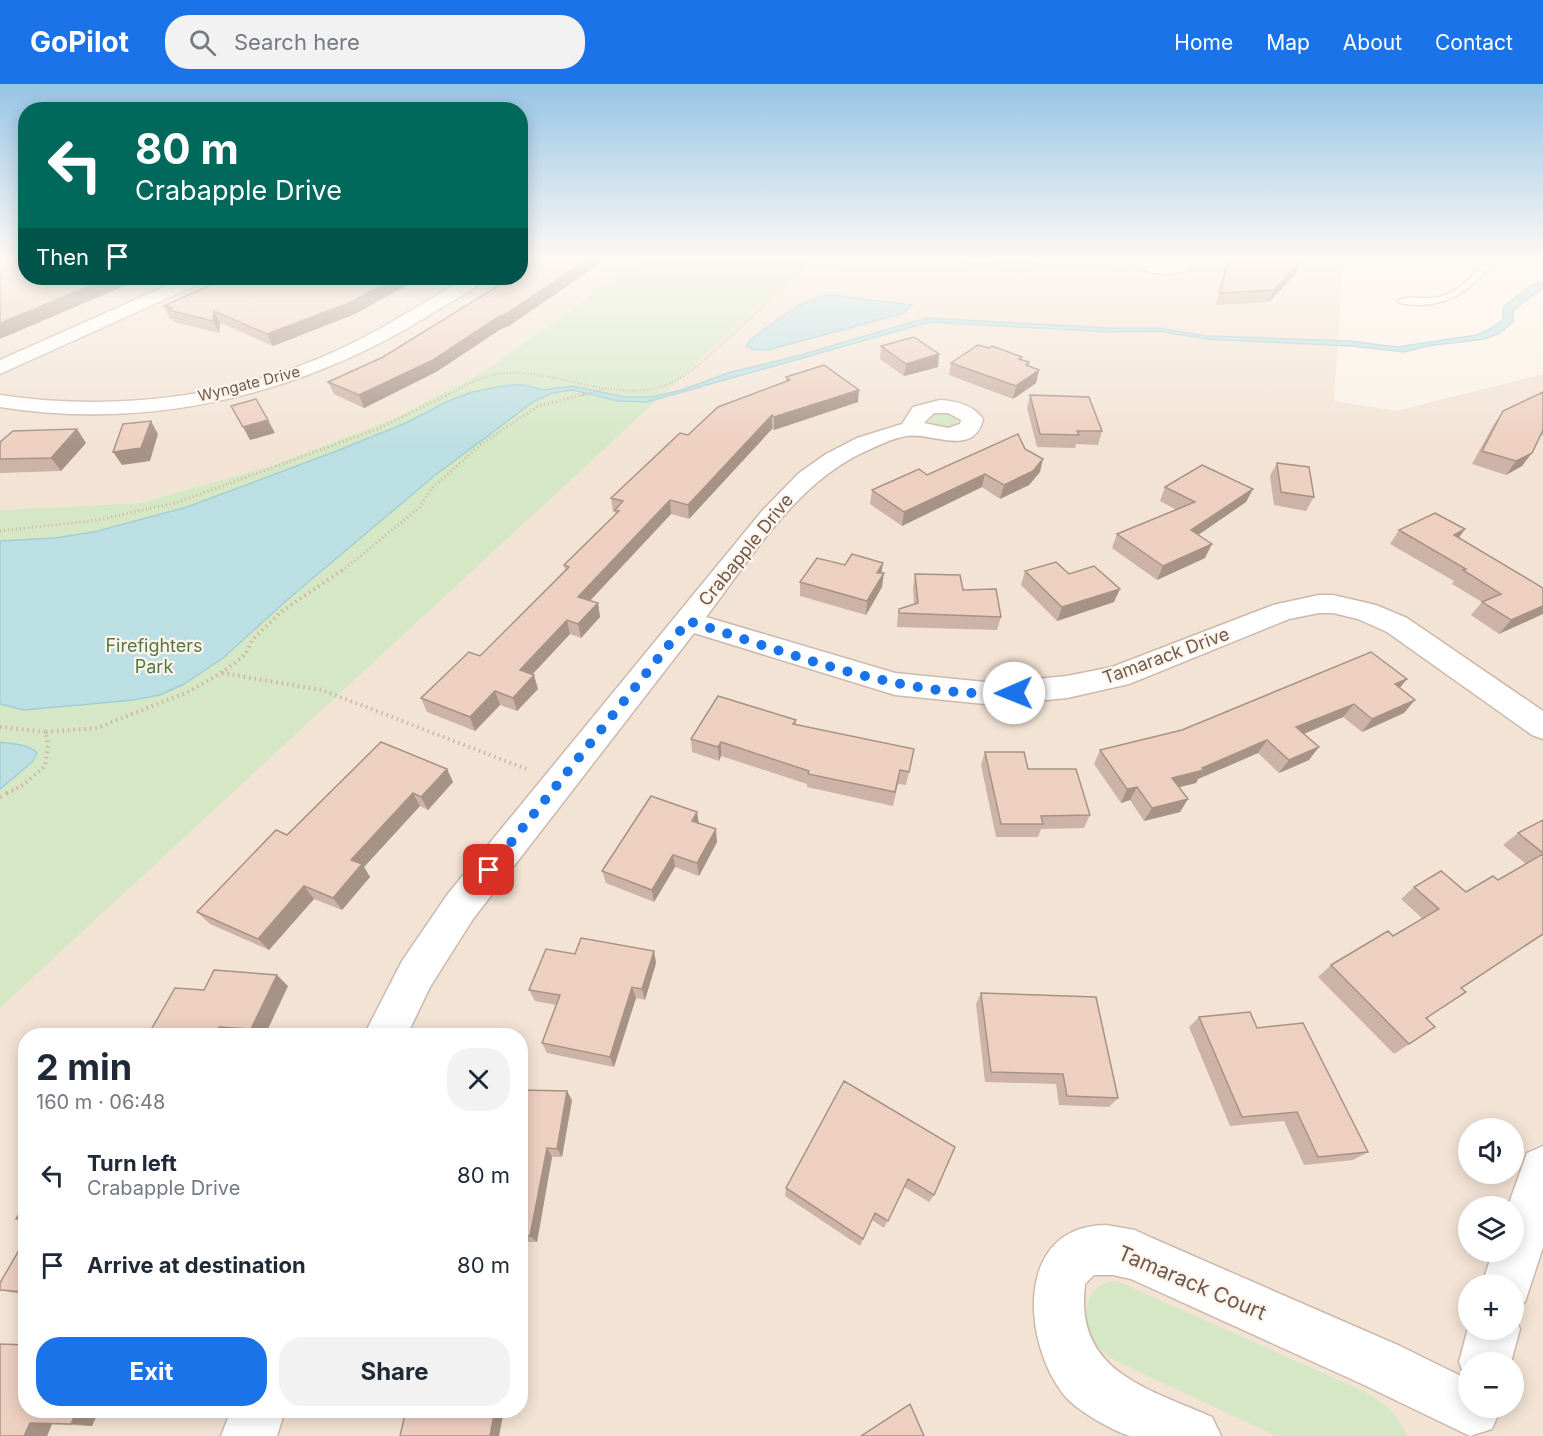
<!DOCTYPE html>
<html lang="en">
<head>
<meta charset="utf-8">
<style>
  :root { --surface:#fff; --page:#f2f2f3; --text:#1f2937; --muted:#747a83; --accent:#1a73e8 }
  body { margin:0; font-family:Inter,sans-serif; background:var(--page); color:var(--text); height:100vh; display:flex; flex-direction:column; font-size:22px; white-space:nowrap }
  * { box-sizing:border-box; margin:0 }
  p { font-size:20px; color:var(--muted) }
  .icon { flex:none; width:33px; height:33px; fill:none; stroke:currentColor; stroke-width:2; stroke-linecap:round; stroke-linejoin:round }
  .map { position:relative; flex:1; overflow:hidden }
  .side { position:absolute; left:18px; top:944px; width:510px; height:390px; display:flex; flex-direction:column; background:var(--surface); border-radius:24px; box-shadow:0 3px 15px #0003 }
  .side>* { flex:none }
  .top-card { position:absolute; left:18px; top:18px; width:510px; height:183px; border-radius:24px; box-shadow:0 3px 15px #0003; background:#00695c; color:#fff; overflow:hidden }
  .fabs { position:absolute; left:1458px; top:1034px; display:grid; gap:12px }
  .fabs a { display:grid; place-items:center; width:66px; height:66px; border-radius:50%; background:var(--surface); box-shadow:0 3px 15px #0003; font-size:30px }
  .pin { position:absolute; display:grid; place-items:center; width:51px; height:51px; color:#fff; margin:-26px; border-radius:12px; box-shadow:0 3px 9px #0006 }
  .me { position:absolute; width:66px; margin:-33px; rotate:269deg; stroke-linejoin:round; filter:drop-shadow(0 0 4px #0008) }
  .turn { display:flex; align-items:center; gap:21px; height:126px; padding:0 18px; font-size:27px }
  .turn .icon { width:78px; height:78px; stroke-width:2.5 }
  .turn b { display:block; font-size:42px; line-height:51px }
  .then { display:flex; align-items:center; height:57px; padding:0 18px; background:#0003; gap:12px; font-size:22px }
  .round { display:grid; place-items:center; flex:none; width:63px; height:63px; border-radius:24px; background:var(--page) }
  .head { display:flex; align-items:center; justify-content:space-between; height:102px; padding:0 18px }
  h1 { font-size:36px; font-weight:700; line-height:45px }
  .cta { display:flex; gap:12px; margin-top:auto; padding:12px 18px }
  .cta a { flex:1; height:69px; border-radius:24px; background:var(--accent); color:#fff; font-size:24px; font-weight:700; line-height:69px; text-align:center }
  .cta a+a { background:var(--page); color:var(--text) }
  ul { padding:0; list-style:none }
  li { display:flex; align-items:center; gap:18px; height:90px; padding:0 18px }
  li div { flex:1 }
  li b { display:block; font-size:22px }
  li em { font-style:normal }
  header { display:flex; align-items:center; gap:36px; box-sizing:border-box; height:84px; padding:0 30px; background:var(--accent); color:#fff }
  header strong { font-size:28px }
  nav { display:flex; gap:33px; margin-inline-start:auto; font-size:21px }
  .search { width:420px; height:54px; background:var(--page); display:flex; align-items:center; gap:15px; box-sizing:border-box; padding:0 21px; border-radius:24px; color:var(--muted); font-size:22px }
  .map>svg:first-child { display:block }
</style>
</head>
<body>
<header>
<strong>GoPilot</strong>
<div class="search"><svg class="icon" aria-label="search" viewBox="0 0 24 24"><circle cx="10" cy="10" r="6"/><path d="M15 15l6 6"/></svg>Search here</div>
<nav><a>Home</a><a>Map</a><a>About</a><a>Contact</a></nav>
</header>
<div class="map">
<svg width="1543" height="1352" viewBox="0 0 1543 1352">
  <rect width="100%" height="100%" fill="#fbf2e6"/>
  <path fill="#f2e3d5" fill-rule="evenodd" d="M0,173l26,21h494l1,-21h174l-58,5 -156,111 -88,46 -122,47 -131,37 -140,7z
    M812,173h531l-9,144 63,10 146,-37v1062h-1543v-428zM26,951h494v375h-494zM1468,1044h46v45h-46zM1468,1122h46v45h-46zM1468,1200h46v45h-46zM1468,1278h46v45h-46z"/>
  <path fill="#d5e7c5" d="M645,173h167l-812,751v-498l140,-7 131,-37 122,-47 88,-46z
    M945,329l13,6 -2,7c-9,4 -21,4 -27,-5l4,-6z
    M1117,1197l246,110c20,11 35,23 44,45h-131l-162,-76c-8,-6 -16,-12 -21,-21 -13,-25 -8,-56 24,-58z"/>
  <path fill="#bcdfe3" stroke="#a3cfd4" stroke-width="1.5" d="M1543,198v6l-4,3 -26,19v12l-13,11 -15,6 -58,7 -23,6 -53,-6 -144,-7 -49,-8 -47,1 -182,-10 -282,80 -29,-1 -45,-11 -21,3 -19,9 -99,74 -147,124 -64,58 -39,26 -24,11 -26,5 -110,10 -24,-6v-163l55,-3 39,-6 93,-25 147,-55 72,-29 40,-21 26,-10 37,-7h15l20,5 29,-4 51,11h29l29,-7 46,-17 66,-16 132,-39 184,10h48l48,8 143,5 48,6 79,-12 14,-6 13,-9v-13l29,-22z
    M832,211l80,10 -8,8 -136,37h-14l-8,-4 4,-6c25,-17 52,-43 82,-45z
    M0,658c12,2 28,2 37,11l-5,9 -32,27z"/>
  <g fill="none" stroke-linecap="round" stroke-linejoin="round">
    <g stroke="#ccb9ad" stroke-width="3">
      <path id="service" d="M1489,173h9c-22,28 -45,49 -83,48 -7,-1 -13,0 -18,-4 9,-6 26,-2 37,-3 24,-3 40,-24 55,-41z"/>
    </g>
    <g stroke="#ccb9ad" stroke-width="3">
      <path id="minor" d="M957,173h187l15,6h16l-5,-6h18l4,6 -4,7c-20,7 -50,4 -65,-13 -13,14 -87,5 -107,5 -20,0 -37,3 -57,-1z
        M184,194h22l-3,4 -203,92v-14z
        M465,194h20c-8,11 -44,29 -57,38 -128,79 -279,115 -428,91v-12c113,17 234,3 338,-45 44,-20 85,-47 127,-72z
        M940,316c17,1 33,5 43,19 -9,39 -51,13 -76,17 -14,2 -30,10 -43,16 -69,32 -113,106 -158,165l189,56 100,10 72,-7 45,-9 161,-62 46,-10h14l43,10 31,13 136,93v28l-11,-4 -145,-103 -29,-13 -25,-6h-14l-30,6 -160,65 -62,14 -72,7 -100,-10 -201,-62 -221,286 -43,68 -23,48h-43l38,-74 45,-66 315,-384 37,-38 27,-19 31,-16 45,-14 11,-17zM934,329h14l13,7 -1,4 -12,4 -24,-5z
        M1543,1062v101l-18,55 -11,4v-22h-32l11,-33h21v-45h-6l19,-53z
        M1106,1141l29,5 17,8 248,108 65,32 -6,-16 9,-34 46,1v-15l6,15 -9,33h-43v45h31l1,3 -8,19 -22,7 -108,-52 -231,-105 -18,-4h-19l-9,9c-11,88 62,104 127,133l9,19c-22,0 -43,0 -64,0 -9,0 -20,0 -27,0 -19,-6 -54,-26 -66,-41 -42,-53 -50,-169 42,-170z
        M231,1326h54l-8,26h-56z"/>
    </g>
    <path stroke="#d3b3a3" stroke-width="2" stroke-dasharray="1 2" stroke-linecap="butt" d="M800,187l15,-5 88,-9
      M446,312c19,-10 38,-22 60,-23 49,-3 107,28 154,14 24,-7 42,-25 60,-41 32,-28 63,-59 93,-89
      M579,312l27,-7"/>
    <path stroke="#d3b3a3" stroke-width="3" stroke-dasharray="1 3" stroke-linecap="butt" d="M0,447l98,-11 81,-18 201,-74 69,-34
      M342,487l78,-64 11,-18 49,-44 58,-39 47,-12"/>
    <path stroke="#d3b3a3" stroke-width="4" stroke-dasharray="1.5 4" stroke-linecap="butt" d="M222,589l100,17 207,80
      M0,643l46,5 2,14 -3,20 -22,19 -17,9
      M46,648l51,-4 93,-37 31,-18 24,-18 7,-15 30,-29 62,-42"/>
    <path stroke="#d3b3a3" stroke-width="4.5" stroke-dasharray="1.5 5" stroke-linecap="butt" d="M0,713l9,-5"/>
    <use href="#service" fill="#fff" fill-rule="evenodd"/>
    <use href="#minor" fill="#fff" fill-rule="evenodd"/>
  </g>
  <path fill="#cdb3a5" d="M544,173h65l-100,69 -8,3 -65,43 -72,36 -30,-14 -6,-12 55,-25z
    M1227,173h74l-5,16 -27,29 -53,3z
    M225,194h195l-65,36 -82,32 -53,-23 -1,10 -45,-11 -1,-3h-3l-6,-13z
    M881,262l57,21 -34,9 -24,-17z
    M989,264l33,9 -1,2 8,3v4l10,4 -3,13 -23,16 -64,-24 2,-12z
    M786,293l72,25 -84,28 -2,-1 -83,90 -18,-5 -81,87 8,2 2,14 -19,21 -11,-4 -37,40 5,15 -21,22 -17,-6 -25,26 -48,-19 -6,-14 59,-42 85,-86 -1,-5 52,-51 -1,-2h-2l-2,-14 77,-63 98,-54z
    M1543,308v43l-3,1 -18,30 -16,9 -34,-11 22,-40 9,-13z
    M1030,311l72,36 -4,14 -22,-1 -1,4 -38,-1 -10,-39z
    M0,358l86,1 -25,28 -61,2z
    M1025,365l15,23 -11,13 -29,14 -18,-12 -80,39 -32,-22 2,-14z
    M1277,379l37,34 -8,14 -32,-6 -4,-29z
    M1165,403l88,2 -7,13 -48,33 7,23 -48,22 -45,-32 5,-14 60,-24 -17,-9z
    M1465,445l-6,9 84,50 -44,46 -28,-19 11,-13 -30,-18 2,-3 -64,-37 9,-14z
    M845,481l37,8v14l-16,28 -66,-19v-14z
    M1025,487l44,3 45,28 -57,19 -36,-36z
    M915,490l86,43 -4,13 -100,-3v-4l2,-14 15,-5 -1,-16z
    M1400,604l4,25 -42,19 -19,-15 -39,17 5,26 -30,13 -21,-20 -60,26 -2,4 -17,4 9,12 -8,13 -36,9 -14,-21 -9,3 -27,-39 6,-14 82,-20z
    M796,636v5l118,24 -8,36 -8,-1 -5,22 -86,-19v-3l-86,-28 -2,5 -27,-9 -1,-13z
    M985,668l43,17 62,46 -6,13 -43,1 -3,8h-42l-15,-72z
    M447,685l6,13 -25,28 -8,-4 -56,61 6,10 -28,33 -28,-11 -45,51 -59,-26 -13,-12 90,-77z
    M697,728l2,11 18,19 -18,34 -24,-9 -21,35 -48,-19 -4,-12z
    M1543,736v114l-81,54 -35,31 8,8 -41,27 -76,-77 13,-12 62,-29 30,-17 -22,-20 13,-12 52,5 32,-12 28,-16 -23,-19 15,-12z
    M654,867l2,12 -11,37 -9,-2 -22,69 -67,-14 -5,-10 14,-38 -21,-4 -6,-11 46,-36z
    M288,902l-23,49h-117z
    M981,909l137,105 -9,9 -50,-2 -3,-21 -71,-2 -9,-78z
    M1199,933l58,11 111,124 -15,8 -49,5 -20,-44 -54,5 -41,-99z
    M844,997l90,114 -5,7 -25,-15 -20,41 -12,-8 -12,26 -75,-50 1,-8z
    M520,1006l52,10 -10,57h-10l-15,85h-17z
    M26,1154v57l-26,-5v-7z
    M26,1326h73l-7,16 -40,-2 -5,12h-47z"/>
  <path fill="#a79286" d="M591,173h18l-100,69 -8,3 -65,43 -72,36 -5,-13z
    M1301,177l-5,12 -27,29 5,-12z
    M109,194h34l-143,61v-16z
    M395,194h25l-65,36 -82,32 -6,-12z
    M214,227l6,12 -1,10 -6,-12z
    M939,270l-1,13 -34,9 2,-12z
    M1039,286l-3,13 -23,16 3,-13z
    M859,306l-1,12 -84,28v-13z
    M772,331v14l-83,90 -1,-14z
    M268,336l7,13 -25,7 -7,-13z
    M151,337l7,13 -8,27 -28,4 -9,-13z
    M77,345l9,14 -25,28 -10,-13z
    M1532,369l-10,13 -16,9 10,-14z
    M1043,375l-3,13 -11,13 -29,14 4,-14z
    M985,390l-3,13 -80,39 2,-14z
    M1253,405l-7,13 -61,42 6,-14z
    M670,416l1,14 -90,96 -3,-13z
    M1465,445l-10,14 -1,-8z
    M1212,460l-7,14 -48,22 6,-14z
    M883,479l-2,13 -4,-3z
    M884,489l-2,14 -16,28 1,-14z
    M1120,505l-6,13 -57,19 5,-14z
    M598,519l2,14 -19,21 -3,-14z
    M1543,522v8l-44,20 12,-14z
    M567,536l3,14 -46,49 -4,-13z
    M534,591l4,14 -21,22 -4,-13z
    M1407,595l-11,14 -1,-9z
    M495,607l5,14 -25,26 -5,-14z
    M1415,616l-11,13 -42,19 10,-13z
    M1354,620l-11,13 -56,24 9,-14z
    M1267,656l-9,13 -60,26 -2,4 -32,8 8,-13 30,-10z
    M721,658v14l-2,5 -1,-14z
    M1319,663l-10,13 -30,13 10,-13z
    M447,685l6,13 -25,28 -7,-13z
    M1137,703l-7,13 -9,3 6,-14z
    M413,709l7,13 -56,61 6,10 -28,33 -9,-12 18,-38z
    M1188,715l-8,13 -36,9 8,-13z
    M697,728l2,13 -7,-4z
    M716,745l1,13 -18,34 -2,-13z
    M673,771l2,12 -21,35 -2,-12z
    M304,802l10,13 -45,51 -11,-11z
    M654,867l2,12 -11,37 -3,-11z
    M277,891l11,11 -23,49h-7l-7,-6z
    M632,903l4,11 -22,69 -4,-10z
    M219,943l10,8h-14z
    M567,1007l5,9 -10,57 -5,-8z
    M547,1064l5,9 -15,85 -7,-6z
    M520,1212l4,3 -4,19z
    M77,1326h22l-7,16 -21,-2z
    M495,1326h9l-5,26h-9z
    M30,1339l22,1 -5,12h-23z"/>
  <path fill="#eed0c0" stroke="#a79286" stroke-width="1.5" d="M0,173h26v21h83l-109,45z
    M544,173h47l-85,57 -8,3 -65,43 -74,35 -31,-13 55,-25 128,-79h9v-7z
    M1229,173h72v4l-27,29 -54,3z
    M225,194h170l-44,24 -84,32 -53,-23 -1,10 -45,-11 4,-2 -8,-2z
    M914,253l25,17 -33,10 -25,-18z
    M978,261l11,3 3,-2 30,11 -3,2 10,3 -3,3 13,5 -23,16 -65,-23z
    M824,281l35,25 -85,27 -2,-2 -84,90 -18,-5 -92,97 20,6 -20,21 -11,-4 -47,50 14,5 -21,23 -18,-7 -25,26 -49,-19 48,-46 11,4 89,-89 -5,-2 55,-54 -4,-1 8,-9 -12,-3 69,-65 8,2 30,-28 72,-27 -4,-3z
    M1543,308v38l-11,23 -16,8 -34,-10 21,-40z
    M1030,311l59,2 13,34h-25l2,4 -39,-1z
    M256,315l12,21 -25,7 -12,-21z
    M151,337l-10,27 -28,4 10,-28z
    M77,345l-26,29 -51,1v-17l13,-11z
    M1018,350l7,15 18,10 -10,12 -29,14 -19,-11 -81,38 -32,-22 47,-21 8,6z
    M1277,379l32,4 5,30 -33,-5z
    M1202,381l51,24 -62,41 21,14 -49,22 -46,-32 78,-32 -30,-15z
    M1435,429l30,16 -11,6 89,53v18l-32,14 -29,-18 19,-8 -38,-24 3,-1 -67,-39z
    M852,470l31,9 -6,10h7l-17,28 -67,-19 17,-24 28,7z
    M1056,478l13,12 25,-8 26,23 -58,18 -37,-36z
    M915,490l45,1 3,15 33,-1 5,28 -102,-4v-4l19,-6z
    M1371,568l36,27 -12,5 20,16 -43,19 -18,-15 -58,23 23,20 -30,13 -22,-20 -65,28 2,2 -32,8 16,21 -36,9 -15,-21 -10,2 -27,-39 82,-20z
    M718,612l78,24 -3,4 121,25 -5,23 -9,-2 -5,22 -87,-18 1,-3 -88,-29 -3,5 -27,-8z
    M381,658l66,27 -26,28 -8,-4 -62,67 11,4 -29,34 -29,-12 -46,53 -61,-27 79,-82 11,5z
    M985,668h39l4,17h48l14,46 -49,1 2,8h-42z
    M651,712l46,16 -5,9 24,8 -19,34 -24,-8 -21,35 -50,-19z
    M1543,736v33l-25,-20z
    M1543,770v80l-82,54 5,4 -40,26 9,9 -26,17 -78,-79 57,-34 5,5 46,-27 -25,-22 27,-16 25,21 27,-16 5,4z
    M581,854l73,13 -12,38 -10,-2 -22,70 -68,-14 18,-48 -31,-5 17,-41 29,5z
    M214,886l63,5 -26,54 -32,-2 -4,8h-67l27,-47 29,2z
    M981,909l115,4 22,101 -51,-2 -4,-22 -72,-2z
    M1250,928l7,16 46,-5 65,129 -50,5 -21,-45 -55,5 -43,-100z
    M844,997l111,66 -21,48 -26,-16 -20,42 -13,-8 -12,26 -77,-51z
    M520,1006l47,1 -10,58 -10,-1 -17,88 -10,-1z
    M26,1118v17h-10z
    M26,1154v54l-26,-2v-7z
    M0,1260l26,1v65h51l-6,14 -41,-1 -6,13h-24z
    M910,1320l14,32h-63z
    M406,1326h89l-5,26h-90z"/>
  <linearGradient id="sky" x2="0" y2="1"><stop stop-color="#96c5e6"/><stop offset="0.48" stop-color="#fdf9f4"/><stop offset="1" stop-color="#fdf9f4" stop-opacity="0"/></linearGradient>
  <rect width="1543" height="362" fill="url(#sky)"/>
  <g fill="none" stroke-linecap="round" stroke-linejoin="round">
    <path stroke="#1a73e8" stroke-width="10" stroke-dasharray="0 18" d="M489,786l199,-249c106,33 213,78 326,72"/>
  </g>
  <g text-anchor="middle" stroke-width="4.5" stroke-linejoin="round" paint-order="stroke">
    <g font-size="15" fill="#72584d" stroke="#fef6ec">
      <text transform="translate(249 300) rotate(-14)" y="5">Wyngate Drive</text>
    </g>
    <g font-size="18" fill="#72584d" stroke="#fef6ec">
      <text transform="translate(746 466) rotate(-51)" y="6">Crabapple Drive</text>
      <text transform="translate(1166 572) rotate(-20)" y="6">Tamarack Drive</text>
    </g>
    <g font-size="18" fill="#567745" stroke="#fef6ec">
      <text x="154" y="568">Firefighters<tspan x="154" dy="21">Park</tspan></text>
    </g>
    <g font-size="21" fill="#72584d" stroke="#fef6ec">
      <text transform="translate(1192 1199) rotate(23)" y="7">Tamarack Court</text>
    </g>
  </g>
</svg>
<div class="fabs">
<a><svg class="icon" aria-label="sound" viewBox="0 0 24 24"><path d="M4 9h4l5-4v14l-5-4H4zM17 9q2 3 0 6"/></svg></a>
<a><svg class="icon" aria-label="layers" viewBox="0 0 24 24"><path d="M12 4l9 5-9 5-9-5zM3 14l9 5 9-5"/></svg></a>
<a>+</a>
<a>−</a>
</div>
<div class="pin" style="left:489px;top:786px;background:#d93025"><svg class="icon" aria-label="arrive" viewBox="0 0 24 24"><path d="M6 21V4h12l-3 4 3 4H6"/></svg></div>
<svg class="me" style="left:1014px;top:609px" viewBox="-20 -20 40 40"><circle r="19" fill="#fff"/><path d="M0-13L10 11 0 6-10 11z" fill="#1a73e8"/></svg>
<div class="top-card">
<div class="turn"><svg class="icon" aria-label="left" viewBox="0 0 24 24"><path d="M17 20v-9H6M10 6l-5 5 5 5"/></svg><div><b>80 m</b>Crabapple Drive</div></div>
<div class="then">Then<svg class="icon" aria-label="arrive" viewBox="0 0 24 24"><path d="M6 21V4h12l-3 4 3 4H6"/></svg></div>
</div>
<section class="side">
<div class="head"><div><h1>2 min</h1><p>160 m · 06:48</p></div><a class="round"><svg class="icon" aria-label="close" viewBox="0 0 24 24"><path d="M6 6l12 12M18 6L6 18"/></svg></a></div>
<ul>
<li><svg class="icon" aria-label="left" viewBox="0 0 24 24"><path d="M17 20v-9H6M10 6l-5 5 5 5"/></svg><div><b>Turn left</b><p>Crabapple Drive</p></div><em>80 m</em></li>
<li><svg class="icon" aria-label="arrive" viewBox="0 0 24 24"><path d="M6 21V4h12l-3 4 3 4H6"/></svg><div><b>Arrive at destination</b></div><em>80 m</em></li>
</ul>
<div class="cta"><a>Exit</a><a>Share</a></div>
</section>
</div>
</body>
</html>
